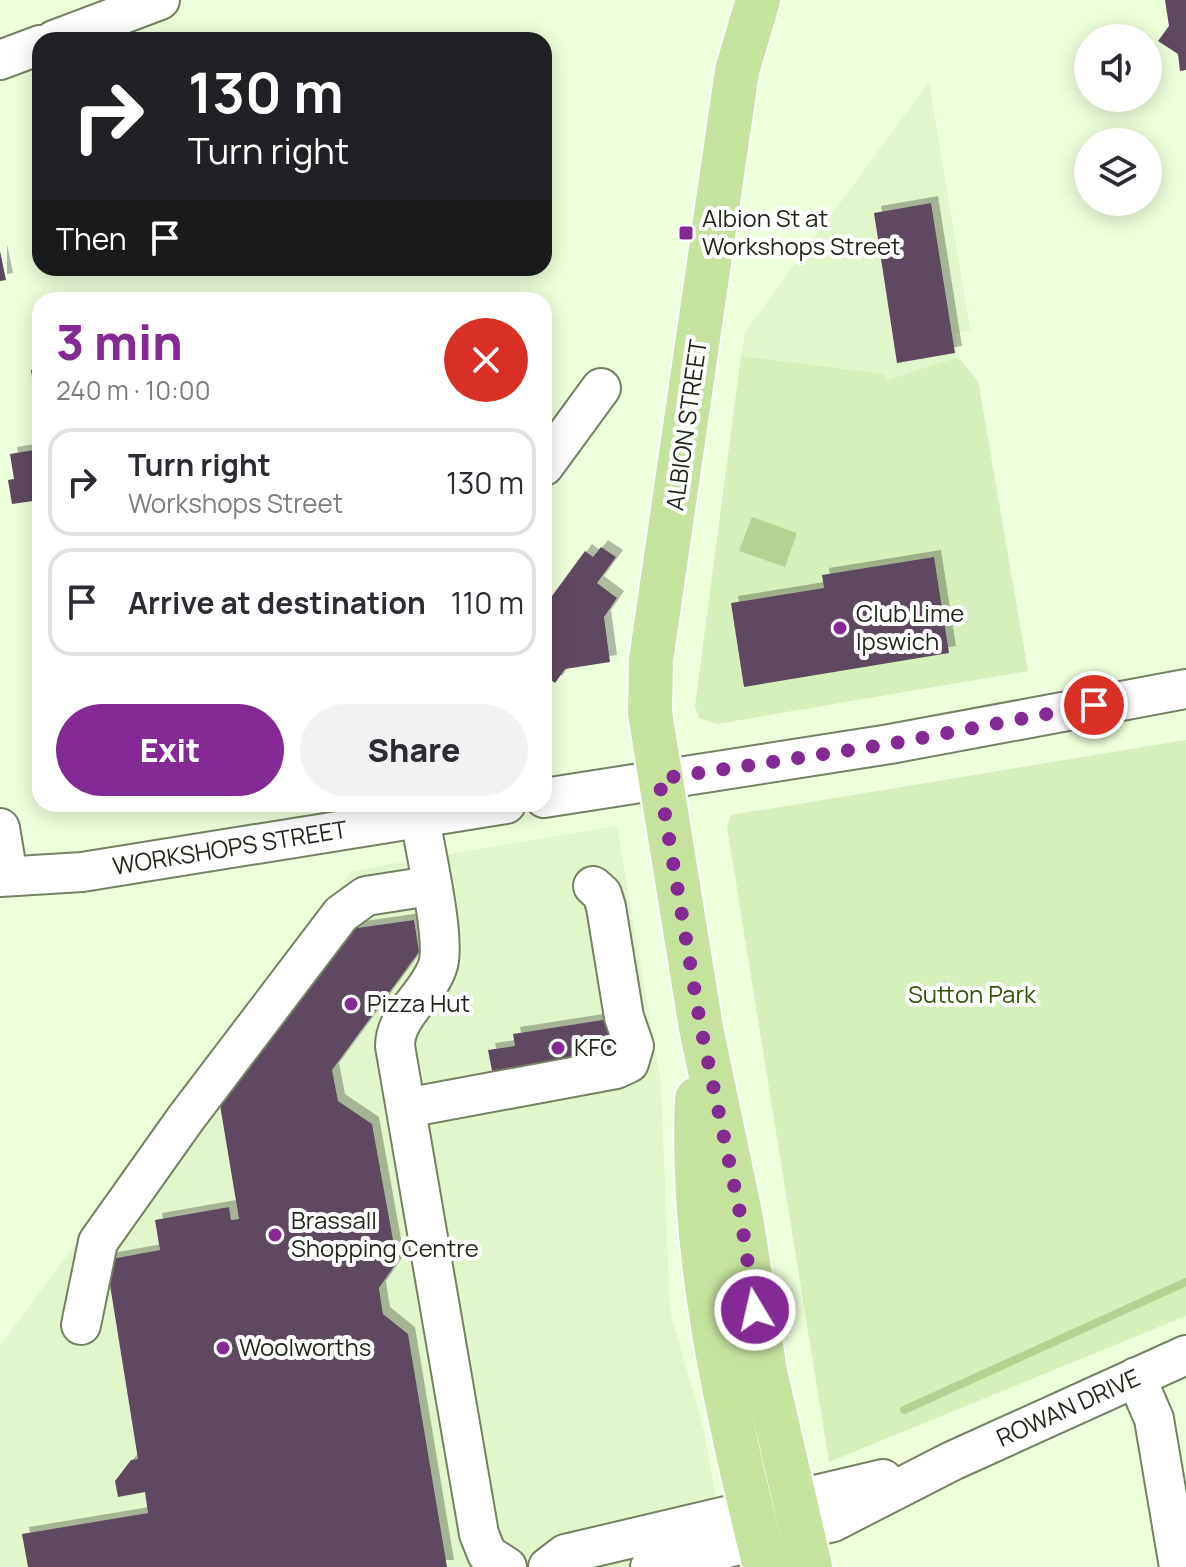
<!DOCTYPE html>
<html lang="en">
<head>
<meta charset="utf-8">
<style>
  :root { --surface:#fff; --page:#f2f2f3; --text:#2b2b33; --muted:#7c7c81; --line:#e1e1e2; --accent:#852994 }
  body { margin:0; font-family:Manrope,sans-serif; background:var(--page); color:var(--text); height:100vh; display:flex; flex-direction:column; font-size:30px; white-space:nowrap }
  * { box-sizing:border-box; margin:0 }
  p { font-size:26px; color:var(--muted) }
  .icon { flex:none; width:44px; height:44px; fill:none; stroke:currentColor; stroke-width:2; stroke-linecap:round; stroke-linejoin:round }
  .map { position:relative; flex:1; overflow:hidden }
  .sheet { position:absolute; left:32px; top:292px; width:520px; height:520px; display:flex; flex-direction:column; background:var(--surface); border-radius:24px; box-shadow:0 4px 20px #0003 }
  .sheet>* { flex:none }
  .top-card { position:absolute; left:32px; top:32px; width:520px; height:244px; border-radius:24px; box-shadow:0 4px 20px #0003; background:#202124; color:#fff; overflow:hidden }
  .buttons { position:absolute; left:1074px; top:24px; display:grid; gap:16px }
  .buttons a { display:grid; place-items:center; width:88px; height:88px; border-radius:50%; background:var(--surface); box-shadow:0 4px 20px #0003; font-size:40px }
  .pin { position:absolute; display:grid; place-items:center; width:68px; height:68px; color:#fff; margin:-34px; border:4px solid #fff; border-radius:50%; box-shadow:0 2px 8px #0007 }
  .me { position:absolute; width:88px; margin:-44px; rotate:351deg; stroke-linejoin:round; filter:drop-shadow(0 0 6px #0008) }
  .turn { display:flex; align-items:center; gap:28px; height:168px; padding:0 24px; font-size:36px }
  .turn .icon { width:104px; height:104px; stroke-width:2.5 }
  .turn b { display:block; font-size:56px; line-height:68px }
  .then { display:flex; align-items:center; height:76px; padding:0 24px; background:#0003; gap:16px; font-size:30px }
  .round { display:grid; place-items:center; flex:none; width:84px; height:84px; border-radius:42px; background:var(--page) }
  .headline { display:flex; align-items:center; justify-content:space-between; height:136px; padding:0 24px }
  h1 { font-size:48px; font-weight:800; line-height:60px; color:var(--accent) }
  .primary-button { display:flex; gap:16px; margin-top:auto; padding:16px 24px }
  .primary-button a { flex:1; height:92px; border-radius:48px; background:var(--accent); color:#fff; font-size:32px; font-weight:800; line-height:92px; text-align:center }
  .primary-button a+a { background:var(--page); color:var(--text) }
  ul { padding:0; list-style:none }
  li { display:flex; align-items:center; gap:24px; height:108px; margin:0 16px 12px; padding:0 8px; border:4px solid var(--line); border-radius:24px }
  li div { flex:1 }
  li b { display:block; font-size:30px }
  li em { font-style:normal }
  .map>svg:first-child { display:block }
</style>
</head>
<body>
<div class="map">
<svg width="1186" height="1567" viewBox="0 0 1186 1567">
  <defs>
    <filter id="shadow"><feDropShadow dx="7" dy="-7" stdDeviation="0" flood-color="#0004"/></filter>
  </defs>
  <rect width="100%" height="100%" fill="#eeffdc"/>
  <path fill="#e2f6cc" d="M929,82l41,248 -15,4 3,23 -73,24v-7l-144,-18 4,-24z
    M617,826l44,258 9,226 33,117 18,97 14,43h-735v-221l351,-475z"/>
  <path fill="#d6f0bb" d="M741,356l144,18v7l73,-24 20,24 3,16 47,274 -311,53 -18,-6 -4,-12z
    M1186,740v576l-357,146 -102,-635 4,-12z"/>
  <path fill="#b4d391" d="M752,517l45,16 -12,34 -46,-16z"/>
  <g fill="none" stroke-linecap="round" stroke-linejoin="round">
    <path stroke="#b4d391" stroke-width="8" d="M904,1410l282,-128"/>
  </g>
  <path fill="#5e4861" filter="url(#shadow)" d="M1165,0h21v70l-6,1 -2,-17 -20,-13 11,-15z
    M931,203l24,150 -58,10 -23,-150z
    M0,251l6,29 -6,1z
    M40,368v51h-2l-7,-49z
    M40,449v51l-28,4 -4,-24 6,-1 -4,-25z
    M601,547l15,10 -19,26 20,15 -13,19 6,45 -45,7 -10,14 -11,-8v-68l41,-56 8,6z
    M934,557l15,96 -205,34 -13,-84 93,-15 -2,-13z
    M414,920l5,32 -87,118 6,31 34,23 25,138 -18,26 2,14 2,12 25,20 39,233h-419l-6,-33 126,-21 -3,-21 -27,5 -3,-16 16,-21 7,-1 -32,-199 54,-10 -5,-30 74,-13 2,13 8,-1 -19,-114 130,-176z
    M609,1019l7,42 -122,20 -6,-31 27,-4 -2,-12z"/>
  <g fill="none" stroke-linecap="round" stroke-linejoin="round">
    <g stroke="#738263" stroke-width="42">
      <g id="minor">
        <path d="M54,40l106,-40"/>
        <path d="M0,60l40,-15"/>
        <path d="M544,466l57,-78"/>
        <path d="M544,798l346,-54 296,-55"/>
        <path d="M420,818c5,32 26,121 18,147 -9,30 -43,49 -43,81l84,488 8,20 20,13"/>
        <path d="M0,828l8,48"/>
        <path id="s1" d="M0,877l82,-5 424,-68"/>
        <path d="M406,1108l210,-39 13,-6 5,-17 -10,-29 -18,-110 -4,-13 -9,-8"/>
        <path d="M81,1325l17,-83 88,-124 155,-204 25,-18 64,-10"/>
        <path d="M1136,1377l18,42 25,148"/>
        <path d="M548,1567l17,-13 318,-75"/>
        <path id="s2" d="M650,1567l183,-45 119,-61 234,-106"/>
      </g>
    </g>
    <g stroke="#fff" stroke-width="48">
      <path id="major" d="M758,0l-21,71 -86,589 -1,53 51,315 40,190 24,154 45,195
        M697,1099c-7,158 31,316 68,468"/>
    </g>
    <use href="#minor" stroke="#fff" stroke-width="38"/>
    <use href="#major" stroke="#c6e39e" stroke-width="44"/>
  </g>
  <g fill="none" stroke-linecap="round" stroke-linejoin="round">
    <path stroke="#852994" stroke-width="14" stroke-dasharray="0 25.2" d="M755,1310l-14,-92 -40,-190 -42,-249 231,-35 204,-39"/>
  </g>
  <g fill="#852994" stroke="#fff" stroke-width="3">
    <rect x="678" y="225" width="16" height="16" rx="4"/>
    <circle cx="840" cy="628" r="8"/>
    <circle cx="351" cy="1004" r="8"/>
    <circle cx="558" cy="1048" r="8"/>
    <circle cx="275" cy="1235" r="8"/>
    <circle cx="223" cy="1348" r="8"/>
  </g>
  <g text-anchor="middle" stroke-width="8" stroke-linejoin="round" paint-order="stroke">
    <g font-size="24" fill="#1f2519" stroke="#fff" text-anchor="start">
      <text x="702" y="227">Albion St at<tspan x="702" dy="28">Workshops Street</tspan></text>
      <text x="856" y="622">Club Lime<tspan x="856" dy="28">Ipswich</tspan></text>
      <text x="367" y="1012">Pizza Hut</text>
      <text x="574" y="1056">KFC</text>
      <text x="291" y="1229">Brassall<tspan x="291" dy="28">Shopping Centre</tspan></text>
      <text x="239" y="1356">Woolworths</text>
    </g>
    <g font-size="24" fill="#1f2519" stroke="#fff">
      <text transform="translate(687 425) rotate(-82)" y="8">ALBION STREET</text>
      <text dy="8" stroke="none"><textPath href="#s1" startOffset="232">WORKSHOPS STREET</textPath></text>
      <text dy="8" stroke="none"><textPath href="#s2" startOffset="450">ROWAN DRIVE</textPath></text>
    </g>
    <g font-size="24" fill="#38520c" stroke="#fff">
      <text x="972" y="1003">Sutton Park</text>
    </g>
  </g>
</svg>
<div class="buttons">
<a><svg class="icon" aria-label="sound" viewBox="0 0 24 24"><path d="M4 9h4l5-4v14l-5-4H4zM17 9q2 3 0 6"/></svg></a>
<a><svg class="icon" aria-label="layers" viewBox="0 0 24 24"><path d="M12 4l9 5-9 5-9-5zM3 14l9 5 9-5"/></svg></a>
</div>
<div class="pin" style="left:1094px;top:705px;background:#d93025"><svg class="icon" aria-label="arrive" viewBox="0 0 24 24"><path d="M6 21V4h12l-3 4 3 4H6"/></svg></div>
<svg class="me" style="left:755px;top:1310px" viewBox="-20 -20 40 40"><circle r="17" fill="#852994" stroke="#fff" stroke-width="3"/><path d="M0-11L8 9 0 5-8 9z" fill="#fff"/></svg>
<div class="top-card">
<div class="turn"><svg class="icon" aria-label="right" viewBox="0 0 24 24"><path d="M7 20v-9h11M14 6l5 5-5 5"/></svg><div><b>130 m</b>Turn right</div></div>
<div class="then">Then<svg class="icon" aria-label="arrive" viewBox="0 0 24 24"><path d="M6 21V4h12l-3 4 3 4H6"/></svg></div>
</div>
<section class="sheet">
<div class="headline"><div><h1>3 min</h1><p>240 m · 10:00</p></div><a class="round" style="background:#d93025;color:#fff"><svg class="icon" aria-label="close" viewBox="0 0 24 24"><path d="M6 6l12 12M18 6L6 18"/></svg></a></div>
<ul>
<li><svg class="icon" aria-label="right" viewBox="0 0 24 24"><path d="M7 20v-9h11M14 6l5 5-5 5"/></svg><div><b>Turn right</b><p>Workshops Street</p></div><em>130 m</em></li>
<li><svg class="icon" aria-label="arrive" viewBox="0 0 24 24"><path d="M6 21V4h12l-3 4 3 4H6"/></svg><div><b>Arrive at destination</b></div><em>110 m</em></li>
</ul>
<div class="primary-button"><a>Exit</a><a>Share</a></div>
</section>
</div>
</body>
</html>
